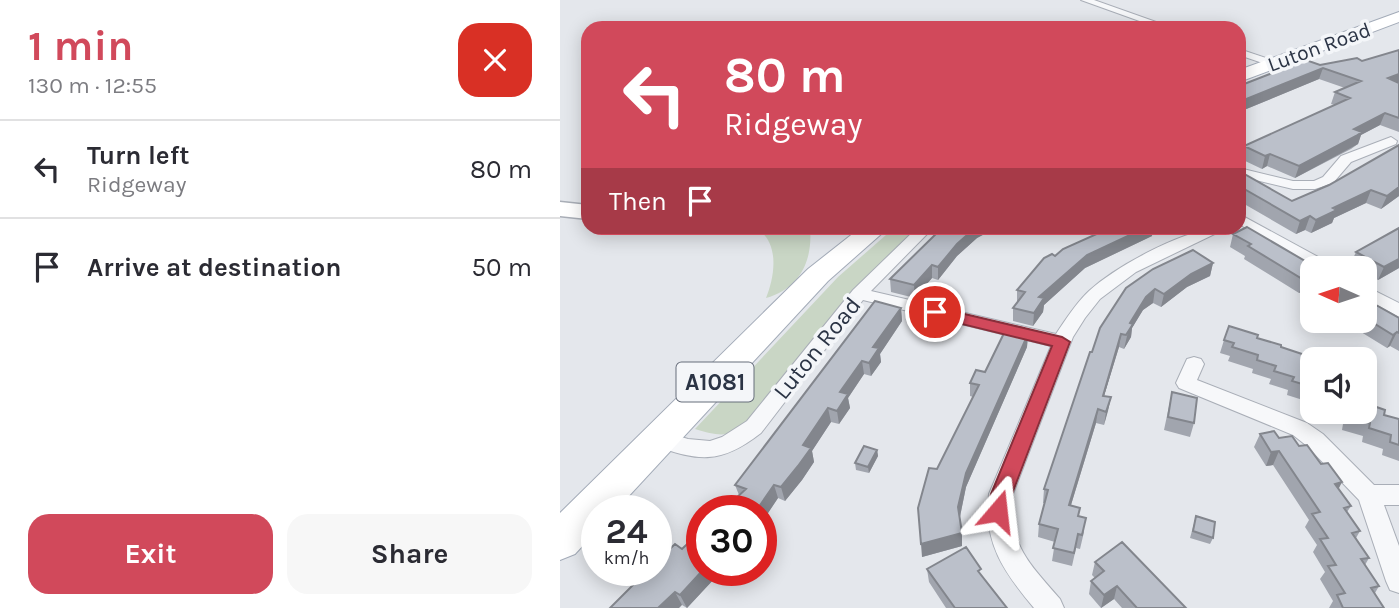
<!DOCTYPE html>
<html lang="en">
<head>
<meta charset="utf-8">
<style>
  :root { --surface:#fff; --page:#f7f7f7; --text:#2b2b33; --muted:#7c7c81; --line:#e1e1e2; --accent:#d1495b }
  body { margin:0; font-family:Karla,sans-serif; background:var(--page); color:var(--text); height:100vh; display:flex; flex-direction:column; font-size:26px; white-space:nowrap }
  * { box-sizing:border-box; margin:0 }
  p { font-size:23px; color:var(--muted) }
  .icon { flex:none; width:38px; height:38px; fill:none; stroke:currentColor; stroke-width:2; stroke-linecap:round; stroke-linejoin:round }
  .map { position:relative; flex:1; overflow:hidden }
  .side { display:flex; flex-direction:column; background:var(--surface); width:560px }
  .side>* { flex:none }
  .hud { position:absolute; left:21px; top:21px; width:665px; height:214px; border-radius:21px; box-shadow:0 4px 18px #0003; background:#d1495b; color:#fff; overflow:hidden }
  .needle { width:46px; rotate:273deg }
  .controls { position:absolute; left:740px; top:256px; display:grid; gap:14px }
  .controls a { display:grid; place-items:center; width:77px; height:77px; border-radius:14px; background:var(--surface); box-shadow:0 4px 18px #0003; font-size:35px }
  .speed { position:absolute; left:21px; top:495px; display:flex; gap:14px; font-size:35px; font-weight:700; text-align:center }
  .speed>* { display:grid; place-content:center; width:91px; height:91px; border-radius:50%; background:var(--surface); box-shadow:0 4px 18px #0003; line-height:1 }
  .speed small { font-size:18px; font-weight:400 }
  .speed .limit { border:10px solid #d22; background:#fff; color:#111 }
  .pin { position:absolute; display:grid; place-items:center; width:60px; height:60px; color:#fff; margin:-30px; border:4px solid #fff; border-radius:50%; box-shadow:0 2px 7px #0007 }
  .me { position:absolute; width:77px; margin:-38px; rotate:17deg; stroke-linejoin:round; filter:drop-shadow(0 0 5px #0008) }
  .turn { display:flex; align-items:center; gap:24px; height:147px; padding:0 28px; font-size:32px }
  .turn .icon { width:91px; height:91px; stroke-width:2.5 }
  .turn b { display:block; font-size:49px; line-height:60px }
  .then { display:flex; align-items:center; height:66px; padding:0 28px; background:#0003; gap:14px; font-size:26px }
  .round { display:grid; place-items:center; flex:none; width:74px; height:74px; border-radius:21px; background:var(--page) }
  .overview { display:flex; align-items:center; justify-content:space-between; height:119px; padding:0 28px }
  h1 { font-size:42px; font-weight:700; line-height:52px; color:var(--accent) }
  .button { display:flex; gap:14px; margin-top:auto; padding:14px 28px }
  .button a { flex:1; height:80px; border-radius:21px; background:var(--accent); color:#fff; font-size:28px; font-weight:700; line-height:80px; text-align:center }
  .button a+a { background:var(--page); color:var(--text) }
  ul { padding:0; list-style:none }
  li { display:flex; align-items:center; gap:21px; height:98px; padding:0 28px; border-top:2px solid var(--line) }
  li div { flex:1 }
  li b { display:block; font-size:26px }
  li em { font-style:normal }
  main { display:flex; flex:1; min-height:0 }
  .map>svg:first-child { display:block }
</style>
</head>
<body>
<main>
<section class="side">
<div class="overview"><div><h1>1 min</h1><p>130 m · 12:55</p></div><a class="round" style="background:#d93025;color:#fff"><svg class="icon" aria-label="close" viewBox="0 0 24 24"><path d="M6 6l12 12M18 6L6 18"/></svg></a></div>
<ul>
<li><svg class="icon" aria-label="left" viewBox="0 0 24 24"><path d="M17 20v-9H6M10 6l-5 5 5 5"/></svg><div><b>Turn left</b><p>Ridgeway</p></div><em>80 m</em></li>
<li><svg class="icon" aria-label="arrive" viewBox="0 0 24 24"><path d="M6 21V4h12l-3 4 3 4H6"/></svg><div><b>Arrive at destination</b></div><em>50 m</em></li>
</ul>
<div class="button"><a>Exit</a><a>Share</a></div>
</section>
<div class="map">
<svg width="839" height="608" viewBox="0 0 839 608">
  <rect width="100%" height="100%" fill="#e4e7ec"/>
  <path fill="#c9d6c5" d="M196,228h54c3,32 -10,61 -44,70 9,-22 14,-56 -10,-70z
    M334,228h27l-10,7 -162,189c-22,14 -30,12 -54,5l143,-152z"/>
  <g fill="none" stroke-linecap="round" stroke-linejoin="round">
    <g stroke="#a9aeb7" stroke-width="2">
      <path id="street" d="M521,0h13l79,28h-14z
        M679,49l39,13 1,2 -5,3 -35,-12z
        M831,137l6,4 -1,3 -45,18 -18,21 -18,6h-22l-54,-13v-8l54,13h21l9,-4 18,-21z
        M679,214l92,50 2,4h-20l-74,-44z
        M357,228h16l-62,63 185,43c10,-15 20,-31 33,-43 27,-25 102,-66 138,-63l-91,44 -36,27 -15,19 -12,19 -60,157c-6,50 17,70 47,105l4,9h-30c-30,-36 -51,-65 -45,-114l62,-148 -188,-46 -102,133c-40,31 -61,29 -108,12l-3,-6 3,-6 8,-2 27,8 22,2 12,-4 25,-16 106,-131z
        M805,286l34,17v14l-34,-19z
        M634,357l7,2 3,5 -7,16 110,43 16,11 51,51h25v20h-15l15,41v47l-9,-3 -4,-9 -27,-81 -52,-54 -14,-11 -114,-47 -3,-5 11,-24z"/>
    </g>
    <g stroke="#a9aeb7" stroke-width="3">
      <path id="secondary" d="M0,202l28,3v14l-28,-3z"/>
    </g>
    <g stroke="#a3abb8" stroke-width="2">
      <path id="primary" d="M839,12v10l-160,60v-12z
        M300,228h28l-60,53 -213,230h-18v19l-22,24 -15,6v-47l248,-244z"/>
    </g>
    <use href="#street" fill="#f7f8fa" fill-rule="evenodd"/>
    <use href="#secondary" fill="#fff" fill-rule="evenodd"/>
    <use href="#primary" fill="#fff" fill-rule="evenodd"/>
  </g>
  <path fill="#a1a5ae" d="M839,50v82l-19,-7 -19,10 -3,9 -7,5 -56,29 -28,-12 -5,3 -21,-10 3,-13 91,-41 -4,-1 4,-12 10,-4 -26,-9 -80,33v-26l81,-21 42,-4z
    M839,145v51l-18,13 -15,-6 -32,15 -2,5 -21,10 -6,-3 -9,4 -57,-33v-30l53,30 37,-16z
    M382,228h67l-8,4 -9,-2 -15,8 -20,18 -19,24 -6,-2 -17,20 -24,-6 -1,-13z
    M839,228v40l-21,12 -13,-7v-5h-10l-5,-3 6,-13z
    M535,231l57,5 -67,32 -41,37 -1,7 -10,14 -20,-5v-13l4,-5v-13l38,-34 40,-21z
    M673,234l79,34v28l-8,-6 -5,3 -55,-34 1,-3 -15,-9z
    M653,263l-3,13 -23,11 -26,20 -8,-4 -10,7 -11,18 -1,9 -7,12 -5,-2 -15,49 7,1 -7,28 -8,-2 -25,82 8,11 5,16 -4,17 -4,-1 -4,18 -20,-5 3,-19 -17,-5 1,-13 6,-21h-2l1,-14 48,-137 34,-64z
    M341,308l1,13 -22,33 1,8 -10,14 -7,-2 -16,24 2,10 -11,16 -8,-2 -19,29 2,11 -12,18 -17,21 -7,-3 -14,21 4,12 -7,7v-27l-22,-16 -4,-10z
    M839,318v33l-9,-5 -3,2 -26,-16 6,-13z
    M463,332l5,2 -1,13 -61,140 -6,30 2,29 -40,11 15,-88 36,-72 -3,-1v-13l15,-11z
    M697,338l55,21v50l-7,-3 1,-5 -19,-6 1,-5 -19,-6 2,-5 -19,-6 1,-4 -25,-8 2,-5 -10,-3 4,-13z
    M612,392l22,31 -4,14 -26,-7z
    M761,411h44l19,4 15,4v42l-17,-6 1,-6 -21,-7 1,-6 -21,-6 1,-6 -20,-6 1,-6z
    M700,434l19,4 20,8 40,43 12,17 -4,6 13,19 -4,7 13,20 -4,7 14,21 -4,7 9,15h-55l4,-7 -13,-22 5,-7 -12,-20 4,-7 -12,-18 4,-7 -36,-55 -7,1 -12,-19z
    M317,450l1,6 -9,17 -13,-3 -1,-7z
    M636,516l17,22 -3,6 -20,-6z
    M122,549l29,25 3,5 -27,29 -5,-3 -72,3z
    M535,562l91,46h-64l-8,-9 -13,9 -12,-14 2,-13 4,-3 -3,-3z
    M367,569l54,6 26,33h-61l-17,-26z"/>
  <path fill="#83868d" d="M763,68l-4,11 -80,33v-10z
    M839,74v10l-11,-6z
    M825,113l-5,12 -19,10 -3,9 -63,34 4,-12 55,-37z
    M710,154l-3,12 -5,3 3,-13z
    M839,187v9l-18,13 6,-13z
    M811,190l-5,13 -32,15 -2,5 -21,10 5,-13 17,-12z
    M750,216l-5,14 -9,4 4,-13z
    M415,228h17v2l-15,8 -20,18 -19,24v-13l19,-23z
    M441,228h8l-8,4z
    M585,228h8l-1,8 -67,32 -41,37 -1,7 -10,14 1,-13 5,-16 48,-42z
    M839,259v9l-21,12 6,-13z
    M653,263l-3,13 -23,11 -26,20 3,-13 27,-20z
    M372,265v13l-17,20 -1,-13z
    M749,277l-5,13 -5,3 5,-13z
    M595,289l-2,14 -10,7 -11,18 -1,9 -7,12 6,-26 16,-26z
    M815,302l-6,13 -4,3v-10z
    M341,308l1,13 -22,33 1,8 -10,14 -2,-13 4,-16z
    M837,332l-7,14 -3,2 6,-13z
    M468,334l-1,13 -61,140 -7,34 -1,-14 8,-34z
    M561,334l-2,13 -19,62 3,-13z
    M302,361l2,13 -16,24 2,10 -11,16 -2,-13 3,-19z
    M551,397l-3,14 -4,14 2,-13z
    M268,408l3,14 -19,29 2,11 -12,18 -17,21 -4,-14 22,-42z
    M538,409l-2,14 -29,95 2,-13z
    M317,450l1,6 -9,17 -1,-6z
    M719,451l-6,14 -7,1 5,-14z
    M782,482l-7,14v-12z
    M214,485l4,13 -14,21 4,12 -7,7v-27h-5z
    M402,533v13l-40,11 -1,-13z
    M143,570h11l-3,4 3,5 -27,29 -7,-13z
    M557,586l-3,13 -13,9 3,-13z
    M115,592l7,13 -3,3h-21z"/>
  <path fill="#bbc0ca" stroke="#83868d" stroke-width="2" d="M839,50v24l-11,4 11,5v35l-14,-5 -31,16 8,3 -6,4 -57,30 -29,-12 -5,2 -21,-10 106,-48 -15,-6 26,-11 -38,-13 -84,34v-16l67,-26 14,5 37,-7 5,3z
    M839,145v42l-12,9 -16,-6 -38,18 4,2 -21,10 -6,-4 -10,5 -61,-35v-15l53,30 37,-16z
    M687,227l70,41h-5v11l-3,-2 -5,3 -56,-34 3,-2 -18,-10z
    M382,228h33l-18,16 -19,23 -6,-2 -18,20 -24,-6z
    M543,228h42l-58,27 -48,42 5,1 -10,15 -21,-5 12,-16 -8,-2 27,-32 8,-4 3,2 8,-7 36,-16 -4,-2z
    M839,228v31l-15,8 -28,-15z
    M633,250l20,13 -22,11 -27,20 -9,-5 -9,8 -16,26 3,1 -7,11 -5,-1 -18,62 8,1 -5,15 -8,-3 -29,96 11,3 -2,8 8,2 -4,17 -4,-1 -4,19 -21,-5 5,-19 -19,-5 9,-34 -4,-1 46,-137h2l8,-24 26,-40 27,-19z
    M805,296l10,6 -10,6z
    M315,301l26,7 -28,39 6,1 -10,15 -7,-2 -22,31 8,2 -11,17 -9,-3 -25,37 8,3 -13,18 -17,21 -7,-2 -18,26h-34l24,-22 -11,-4z
    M816,305l23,13v15l-2,-1 -4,3 -26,-16z
    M448,325l15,3 -3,4 8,2 -62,139 -8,34 4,26 -41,11 -3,-36 11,-40 8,1 42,-84 -9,-2 6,-13 9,2z
    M669,326l29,9 -1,3 24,7v2l36,12h-5v34l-1,-1 1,-5 -20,-6 2,-4 -20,-6 2,-5 -19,-6 1,-5 -26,-8 2,-4 -10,-3z
    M612,392l25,6 -3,25 -26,-6z
    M805,403l20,7 -1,5 15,4v26l-9,-3 1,-7 -22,-7 1,-5 -21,-7 1,-5h15z
    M714,431l5,7 13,-2 7,10 8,-1 14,19 7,-1 14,19 -7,2 16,22 -7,2 16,23 -8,2 17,25 -8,1 18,27 -8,2 13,20h-41l-6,-13 8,-2 -17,-27 8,-1 -16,-26 8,-1 -16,-24 8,-2 -41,-61 -8,1 -11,-18z
    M304,446l13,4 -9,17 -13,-4z
    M636,516l19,6 -2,16 -20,-7z
    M142,530v40h1l-23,25 -5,-3 -17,16h-48l38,-38h8v-8l19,-18 7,5z
    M562,542l64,66h-49l-20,-22 -13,9 -13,-14 13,-10 -9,-9z
    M406,547l15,22 -3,2 29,37h-52l-28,-39z"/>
  <path fill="#d1495b" stroke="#882f3b" stroke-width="2" d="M375,307l127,30 8,5 -58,152 -7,23 -7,3 -8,-3 -3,-6 4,-17 61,-148 -123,-30 -2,-4z"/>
  <g text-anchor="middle" stroke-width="7" stroke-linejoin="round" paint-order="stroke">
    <g font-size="21" fill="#2b3445" stroke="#f4f6f9">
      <text transform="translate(759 47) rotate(-20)" y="7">Luton Road</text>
    </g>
    <rect fill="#f4f6f9" stroke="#676e7b" stroke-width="2" x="116.5" y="362.5" width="77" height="39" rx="5"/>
    <g font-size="23" font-weight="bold" fill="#2b3445">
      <text x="155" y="390">A1081</text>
    </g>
    <g font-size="24" fill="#2b3445" stroke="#f4f6f9">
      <text transform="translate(257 348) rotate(-51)" y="8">Luton Road</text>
    </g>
  </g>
</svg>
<div class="controls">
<a><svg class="needle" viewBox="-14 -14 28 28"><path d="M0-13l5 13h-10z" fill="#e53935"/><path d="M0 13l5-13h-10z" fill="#7c7c81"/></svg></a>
<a><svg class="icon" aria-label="sound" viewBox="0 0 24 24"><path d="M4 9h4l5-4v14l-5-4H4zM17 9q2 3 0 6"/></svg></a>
</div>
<div class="speed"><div>24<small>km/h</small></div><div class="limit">30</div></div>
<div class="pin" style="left:375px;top:312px;background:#d93025"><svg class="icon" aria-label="arrive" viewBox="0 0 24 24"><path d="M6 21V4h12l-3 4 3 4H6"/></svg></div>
<svg class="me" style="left:438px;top:511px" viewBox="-20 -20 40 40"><path d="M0-17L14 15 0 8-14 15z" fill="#d1495b" stroke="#fff" stroke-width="4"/></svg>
<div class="hud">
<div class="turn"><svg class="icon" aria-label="left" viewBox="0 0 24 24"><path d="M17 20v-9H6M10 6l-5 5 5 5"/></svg><div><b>80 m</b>Ridgeway</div></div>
<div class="then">Then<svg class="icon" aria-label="arrive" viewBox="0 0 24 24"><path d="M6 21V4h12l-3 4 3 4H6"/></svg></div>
</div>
</div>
</main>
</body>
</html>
